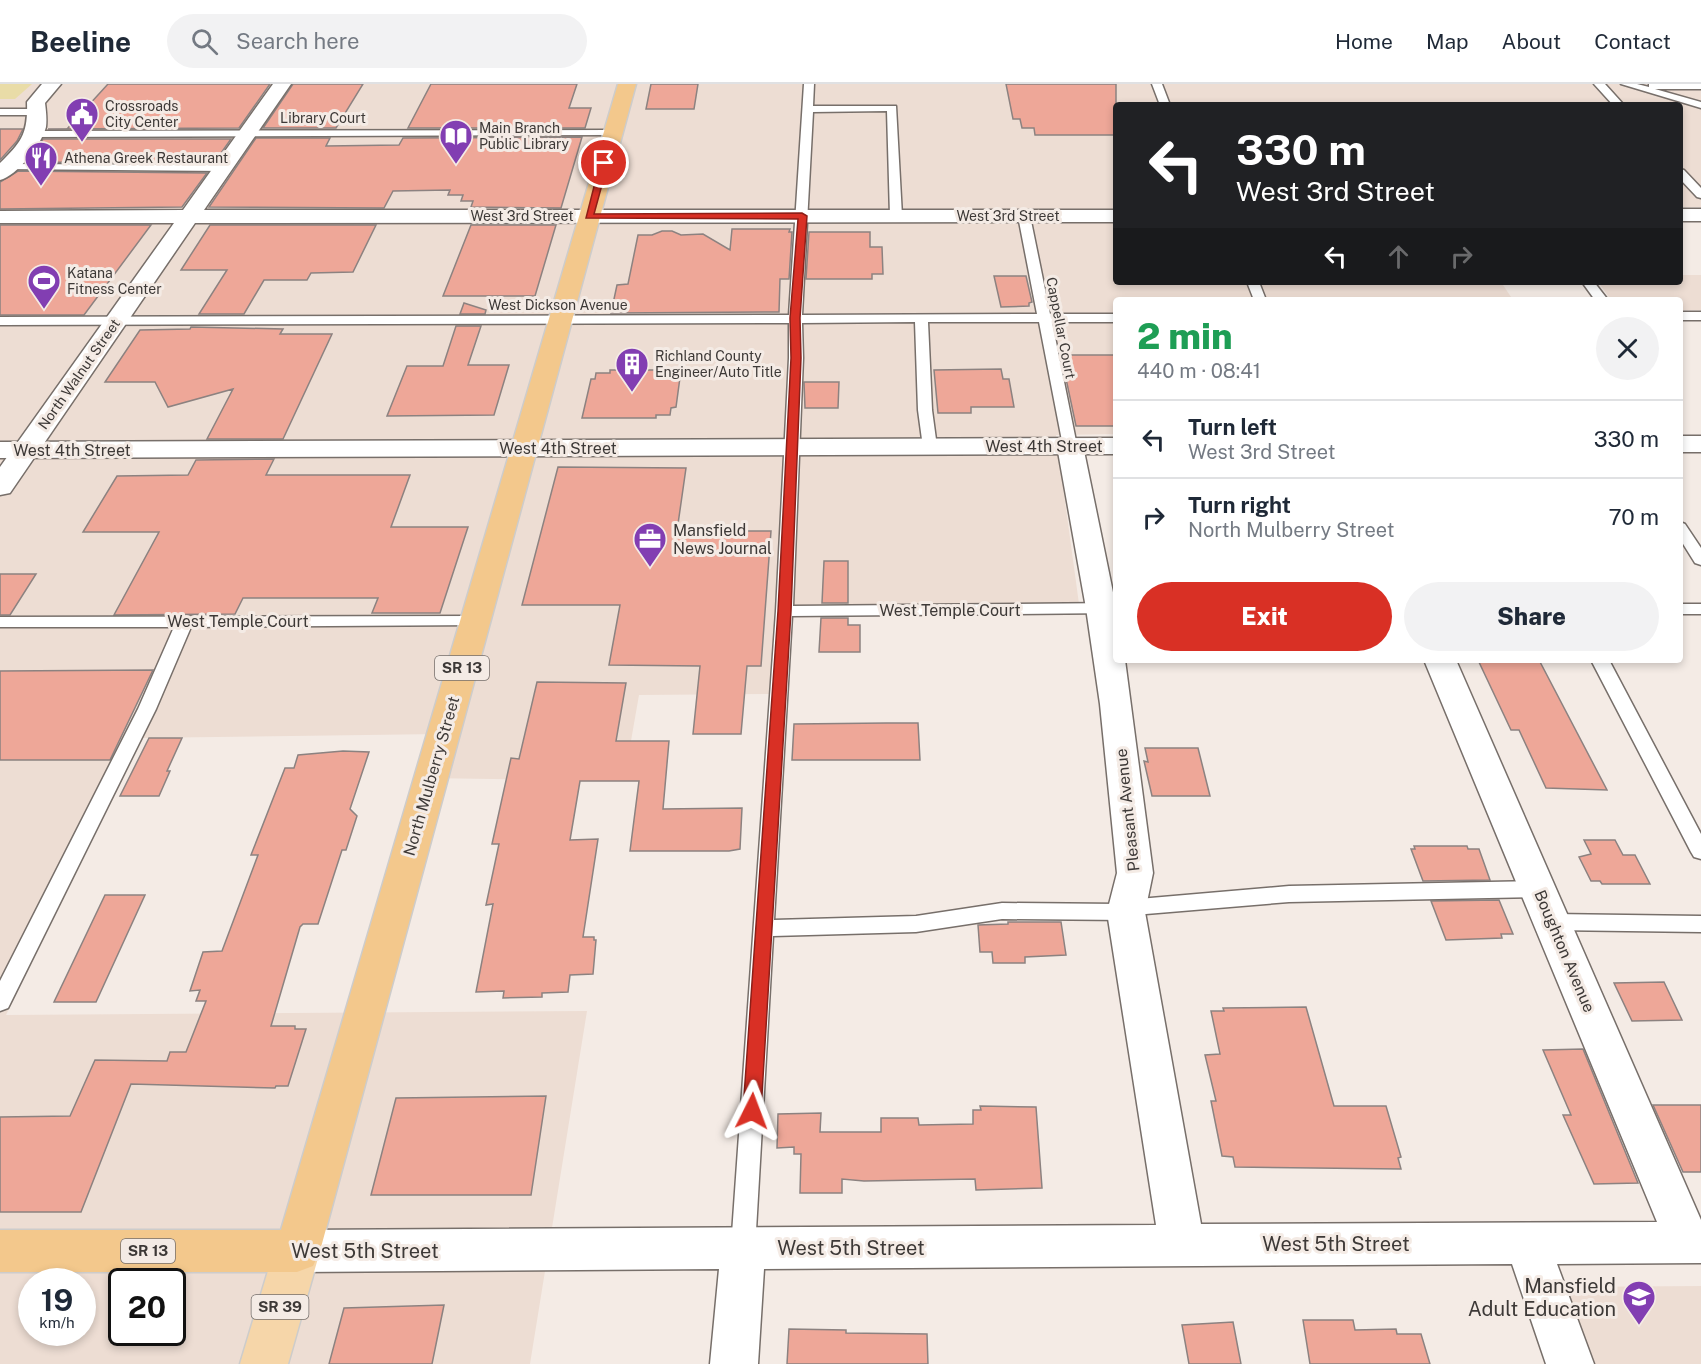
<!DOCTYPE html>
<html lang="en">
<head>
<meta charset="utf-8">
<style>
  :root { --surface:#fff; --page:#f2f2f3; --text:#1f2937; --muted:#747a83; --line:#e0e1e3; --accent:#d93025 }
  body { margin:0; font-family:"Public Sans",sans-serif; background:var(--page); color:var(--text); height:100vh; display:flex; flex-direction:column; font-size:22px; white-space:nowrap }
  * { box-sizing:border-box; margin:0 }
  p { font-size:20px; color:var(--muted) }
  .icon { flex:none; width:33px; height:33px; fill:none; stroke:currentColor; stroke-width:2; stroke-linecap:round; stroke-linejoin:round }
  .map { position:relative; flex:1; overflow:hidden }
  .sheet { position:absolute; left:1113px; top:213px; width:570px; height:366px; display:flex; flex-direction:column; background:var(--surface); border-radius:6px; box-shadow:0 3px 9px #0003 }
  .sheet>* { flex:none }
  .hud { position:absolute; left:1113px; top:18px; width:570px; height:183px; border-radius:6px; box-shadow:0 3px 9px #0003; background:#202124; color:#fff; overflow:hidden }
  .speed { position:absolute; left:18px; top:1184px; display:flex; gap:12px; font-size:30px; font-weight:700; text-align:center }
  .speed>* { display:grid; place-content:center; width:78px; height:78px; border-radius:50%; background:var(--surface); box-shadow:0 3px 9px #0003; line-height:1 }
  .speed small { font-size:15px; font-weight:400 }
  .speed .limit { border:3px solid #111; border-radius:9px; background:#fff; color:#111 }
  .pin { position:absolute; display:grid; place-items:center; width:51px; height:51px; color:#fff; margin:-26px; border:3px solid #fff; border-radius:50%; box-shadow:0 2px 6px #0007 }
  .me { position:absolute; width:66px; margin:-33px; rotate:3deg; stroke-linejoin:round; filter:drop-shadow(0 0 4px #0008) }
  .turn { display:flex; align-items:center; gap:21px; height:126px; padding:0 24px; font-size:27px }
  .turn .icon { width:78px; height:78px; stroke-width:2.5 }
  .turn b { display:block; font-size:42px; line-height:51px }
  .lanes { display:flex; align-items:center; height:57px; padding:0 24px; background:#0003; justify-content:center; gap:30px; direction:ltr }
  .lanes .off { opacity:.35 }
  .round { display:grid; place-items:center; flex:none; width:63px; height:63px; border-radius:32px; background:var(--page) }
  .summary { display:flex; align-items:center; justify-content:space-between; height:102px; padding:0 24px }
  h1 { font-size:36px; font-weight:800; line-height:45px; color:#1e9e55 }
  .action { display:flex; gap:12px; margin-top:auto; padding:12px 24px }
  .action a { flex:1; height:69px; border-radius:36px; background:var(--accent); color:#fff; font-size:24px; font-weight:800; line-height:69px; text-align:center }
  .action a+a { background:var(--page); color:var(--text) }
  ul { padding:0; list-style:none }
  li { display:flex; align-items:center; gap:18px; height:78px; padding:0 24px; border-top:2px solid var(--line) }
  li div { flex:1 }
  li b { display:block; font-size:22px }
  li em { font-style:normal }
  header { display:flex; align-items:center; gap:36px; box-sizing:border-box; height:84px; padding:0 30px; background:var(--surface); border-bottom:2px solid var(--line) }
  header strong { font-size:28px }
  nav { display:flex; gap:33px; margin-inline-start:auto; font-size:21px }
  .search { width:420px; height:54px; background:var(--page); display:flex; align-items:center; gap:15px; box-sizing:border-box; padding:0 21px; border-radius:33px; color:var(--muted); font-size:22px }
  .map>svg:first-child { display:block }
</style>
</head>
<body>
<header>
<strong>Beeline</strong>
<div class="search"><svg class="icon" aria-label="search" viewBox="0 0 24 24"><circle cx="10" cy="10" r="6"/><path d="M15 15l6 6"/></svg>Search here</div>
<nav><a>Home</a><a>Map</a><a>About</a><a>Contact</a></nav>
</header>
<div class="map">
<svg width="1701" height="1280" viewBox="0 0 1701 1280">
  <rect width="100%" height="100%" fill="#f4ebe5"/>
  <path fill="#edddd3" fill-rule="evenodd" d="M0,0h1701v123h-21v-102h-564v177h385l12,18h-397v134l-60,1 23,169 -303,1 -5,89 -132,1 -15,86 -199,-3 15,-44 -304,4 -130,277 581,-4 -57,353h-530zM32,1197h50v51h-50zM122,1197h50v51h-50z
    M1680,191h21v35h-21v-10h-69l-13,-18h82z
    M1701,1202v78h-109l-30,-77z"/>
  <path fill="#e9dca7" d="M0,0h32l-17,15h-15z"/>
  <path fill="#eea798" stroke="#8c8280" stroke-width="1.5" d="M108,0h162l-31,44 -191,1h19z
    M293,0h70l-27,44h-73z
    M431,0h146l-8,24h22l-6,20h-177z
    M651,0h47l-4,25h-48z
    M1006,0h110v51h-81l-1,-7h-12l-2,-9h-7z
    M0,45h23l-6,12 -17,19z
    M582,53l-21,71 -90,-1 2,-6h-12l2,-6h-15l2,-5 -57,1 -9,17 -175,-1 47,-69h74l-4,8 73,-1 4,-7z
    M43,55h188l-17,24 -186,-1z
    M18,87l189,2 -25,34 -182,2v-27z
    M0,141h151l-67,90h-84z
    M210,141h166l-23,47 -42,1 -4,7h-43l-20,34h-45l28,-44h-46z
    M471,141h85l-21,71h-92z
    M732,145h58l-1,3h3l-3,47h-9l-1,33 -168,1 6,-28 11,-1 10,-49h14l10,-4h10l9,4 22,-1 27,16z
    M809,148h61v15h12l1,27h-11v5h-66z
    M994,192h32l6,26 -3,1v3l-28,1z
    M464,219l22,7 -1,4h-25z
    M456,242h25l-13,39h41l-15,50 -107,1 20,-50h36z
    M191,243l92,2 -3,5h52l-49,105h-76l26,-50 -65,18 -13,-25h-50l35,-52 50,-1z
    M1061,271h55v71h-40z
    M1001,285l2,10h6l5,28h-43v6h-33l-4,-43z
    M610,286h71l-5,37 -5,1 -1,7h-14v3h-74l9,-39h4l1,-6h14z
    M804,298h35l-1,26h-33z
    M274,375l-8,16h144l-19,52h77l-28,86h-68l6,-15h-135l-8,16 -121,1 45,-83h-76l34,-56 71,-1 8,-15z
    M558,383l128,1 -9,63h94l-10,135h-14l-6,68h-48l7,-68 -91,-1 11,-60h-98z
    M824,477h24v42h-26z
    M0,490h36l-26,41h-10z
    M821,534h27v7h12v27h-41z
    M1478,576h61l68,130 -61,-2 -27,-58h-8z
    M153,586l-43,90h-110v-89z
    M537,598l89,1 -10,58h53l-6,68 79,-1 -2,41 -11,2h-99l9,-70h-59l-10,59 28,-1 -15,98h11v3h2l-3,34 -23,1 -2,17 -26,1v4l-39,1 1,-7 -28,1 17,-88 -7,1 13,-61h-7l19,-86 8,1z
    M887,639h31l2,37h-128l2,-36z
    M149,654h33l-15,33h3l-11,25h-39z
    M1145,664h53l12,48h-58l-8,-35 4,1z
    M343,667l26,1 -19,57 7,7 -11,34h-4l-24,74h-15l-3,3 -29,99h24v3h11l-18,57h-12l-1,2 -144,-4 -50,128h-81v-95l70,-1 25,-56 72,1 3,-9h16l20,-51h-10l4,-11 -10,1 13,-39 19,-1 36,-96h-7l34,-87h9l4,-13z
    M1584,756h31l8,15h12l15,29h-48l-2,-3h-9l-12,-24 12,-3z
    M1414,762h53l1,3h11l11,31 -67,1 -12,-32h4z
    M105,811h40l-49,107h-42z
    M1499,816l14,34h-12l1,4 -56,2 -15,-39z
    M1008,838h53l5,33 -41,2v6h-32l-1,-11h-12l-2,-27 30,-1z
    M1664,898l18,38 -50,1 -18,-38z
    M1306,923l28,99h52l15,51 -3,1 3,11 -166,-2 -2,-10 -11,-1 -11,-55h5l-11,-46 15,-1 -9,-43h13l-1,-3z
    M1583,965l55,134 -44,1 -31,-69h8l-28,-65z
    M546,1012l-15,99h-160l25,-97z
    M1653,1021h48v67h-18z
    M980,1022l56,1 6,81 -66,2 -1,-11 -111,2 -22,-2v14h-42l1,-39h-7v-7l-17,1 1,-34 43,-1 -1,19h61v-14h37l1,7 54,-1v-14h8z
    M444,1221l-12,59h-103l15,-56z
    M1303,1236h50l2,10 41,-1 1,5h24l9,30h-120z
    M1233,1238l8,42h-52l-7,-39z
    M789,1245l57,1v3l81,1 1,30h-141z"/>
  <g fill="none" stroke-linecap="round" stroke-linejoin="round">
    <g stroke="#776f6a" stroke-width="3">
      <path id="service" d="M804,0h10l-1,22h83l6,110 -6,4 -6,-4 -3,-105 -74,1 -11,203 235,-1 -19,-98 6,-4 6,4 20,98h66v8h-64l25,124 -7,4 -7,-4 -24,-124h-111l4,88 5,37 -7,4 -7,-4 -5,-37 -3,-88 -113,1 1,35 -10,248 323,-3v10l-324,3 -18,304 142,-4 86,-13 117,1 8,-4 162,-14 249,-5 7,3 3,5 -3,5 -7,3 -249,5 -155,13 -8,5 -124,-1 -86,13 -143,4 -18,312 -3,8 -9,3 -9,-3 -3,-8 45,-637 13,-253v-35l-789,2v-8l789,-2z
        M1152,0h10l8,21h-10z
        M1594,0h11l19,21h-11z
        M1621,0h16l12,3v-3h52v5h-46l46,13v6z
        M0,25h37l5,3 -5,3h-37z
        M613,46l5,3 -1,2 -584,2 -5,-3 5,-3z
        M7,80l216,1 6,3 -6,3 -220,-2 -2,-2z
        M1680,85l4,1 17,18v10l-4,-1 -17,-18z
        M1247,198h12l7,18h-12z
        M1582,198h12l14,18h-13z
        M1680,228h21v8h-21z
        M1680,438l5,2 16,24v17l-6,-2 -15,-24z
        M1680,520h21v10h-21z
        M475,532l6,1 2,4 -2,4 -290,2 -35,82 -145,293 -3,6 -8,3v-30l138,-272 36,-82h-174v-10z
        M1591,576h18l92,174v25l-7,-2 -3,-5z
        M1552,830l149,2v16l-149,-2 -7,-2 -3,-6 3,-6z"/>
    </g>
    <g stroke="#776f6a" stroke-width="3">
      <path id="minor" d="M1070,354l9,2 4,6 33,161v53h9l28,213 -8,39 56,312 456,-2 -233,-562h32l245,560v43l-144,1 37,100h-48l-34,-100 -748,5 -6,95h-48l9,-95 -422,3 -16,-6 -7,-15 7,-15 16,-6 859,-5 -49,-313 10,-39 -17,-169 -14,-96 -29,-162 4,-6z"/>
    </g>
    <g stroke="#776f6a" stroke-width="3">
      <path id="tertiary" d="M273,0h18l-87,126h912v12l-921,1 -185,270 -10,2v-28l174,-244h-174v-12l183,-1z
        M1680,125h21v12h-21z"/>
    </g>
    <g stroke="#776f6a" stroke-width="3">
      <path id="secondary" d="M42,0h19l-16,19c1,8 2,16 1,24 -4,17 -29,49 -46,53v-17c22,-21 28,-30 27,-61z
        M1680,352h21v16h-21z
        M1116,354v16l-1116,4v-16z"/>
    </g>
    <g stroke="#cdcccb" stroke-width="3">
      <path id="primary" d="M297,1146l16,6 7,15 -32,113h-48l34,-113 7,-15z"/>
    </g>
    <g stroke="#cdcccb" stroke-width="3">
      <path id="trunk" d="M618,0h18l-316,1167 -7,15 -16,6h-297v-42h281z"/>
    </g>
    <use href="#service" fill="#fff" fill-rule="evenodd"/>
    <use href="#minor" fill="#fff" fill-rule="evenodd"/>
    <use href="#tertiary" fill="#fff" fill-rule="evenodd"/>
    <use href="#secondary" fill="#fff" fill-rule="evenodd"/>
    <use href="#primary" fill="#f6d6a9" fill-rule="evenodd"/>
    <use href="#trunk" fill="#f3c88c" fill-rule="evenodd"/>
  </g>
  <path fill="#d93025" stroke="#8d1f18" stroke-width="1.5" d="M604,77l4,2 -14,51 208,-1 5,3 -7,102 1,40 -10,253 -30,500 -3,5 -6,3 -6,-3 -3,-5 35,-500 13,-253 -1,-40 8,-99 -212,-1 14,-55z"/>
  <defs>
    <g id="civic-pin" transform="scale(1.725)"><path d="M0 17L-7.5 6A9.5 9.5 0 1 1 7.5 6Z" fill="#823eb2" stroke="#f4ebe5"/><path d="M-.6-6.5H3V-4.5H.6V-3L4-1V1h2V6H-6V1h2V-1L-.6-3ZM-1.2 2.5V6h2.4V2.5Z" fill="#fff"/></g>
    <g id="library-pin" transform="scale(1.725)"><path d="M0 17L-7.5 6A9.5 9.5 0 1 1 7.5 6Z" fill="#823eb2" stroke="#f4ebe5"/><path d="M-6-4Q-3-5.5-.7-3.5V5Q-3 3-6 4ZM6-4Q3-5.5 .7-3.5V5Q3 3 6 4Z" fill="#fff"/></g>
    <g id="restaurant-pin" transform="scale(1.725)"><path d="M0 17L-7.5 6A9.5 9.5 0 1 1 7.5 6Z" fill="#823eb2" stroke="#f4ebe5"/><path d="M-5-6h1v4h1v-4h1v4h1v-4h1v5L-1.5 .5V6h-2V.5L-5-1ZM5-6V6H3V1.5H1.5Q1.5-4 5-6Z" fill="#fff"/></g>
    <g id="stadium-pin" transform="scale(1.725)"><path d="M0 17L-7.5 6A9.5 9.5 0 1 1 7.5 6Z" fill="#823eb2" stroke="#f4ebe5"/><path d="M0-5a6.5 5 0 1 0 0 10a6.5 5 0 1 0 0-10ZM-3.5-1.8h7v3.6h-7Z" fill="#fff"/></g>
    <g id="building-pin" transform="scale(1.725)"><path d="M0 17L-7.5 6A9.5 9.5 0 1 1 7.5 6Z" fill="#823eb2" stroke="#f4ebe5"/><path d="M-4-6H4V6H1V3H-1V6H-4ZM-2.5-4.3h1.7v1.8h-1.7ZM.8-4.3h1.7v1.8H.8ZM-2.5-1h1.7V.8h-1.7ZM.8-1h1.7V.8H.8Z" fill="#fff"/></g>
    <g id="office-pin" transform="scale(1.725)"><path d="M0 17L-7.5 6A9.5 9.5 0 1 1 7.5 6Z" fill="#823eb2" stroke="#f4ebe5"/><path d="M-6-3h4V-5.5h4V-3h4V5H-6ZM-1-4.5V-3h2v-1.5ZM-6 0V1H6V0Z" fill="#fff"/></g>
    <g id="school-pin" transform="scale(1.725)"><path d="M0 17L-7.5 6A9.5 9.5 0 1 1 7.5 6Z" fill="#823eb2" stroke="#f4ebe5"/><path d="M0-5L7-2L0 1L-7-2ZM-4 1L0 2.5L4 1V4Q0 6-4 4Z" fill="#fff"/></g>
  </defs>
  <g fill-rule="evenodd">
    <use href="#civic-pin" x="82" y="30"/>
    <use href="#library-pin" x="456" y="52"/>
    <use href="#restaurant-pin" x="41" y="74"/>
    <use href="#stadium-pin" x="44" y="197"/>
    <use href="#building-pin" x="632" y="280"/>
    <use href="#office-pin" x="650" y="455"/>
    <use href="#school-pin" x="1639" y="1213"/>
  </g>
  <g text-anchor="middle" stroke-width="6" stroke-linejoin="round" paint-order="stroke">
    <g font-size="14" fill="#3d3937" stroke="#f4ebe5" text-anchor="start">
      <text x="105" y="27">Crossroads<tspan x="105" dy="16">City Center</tspan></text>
      <text x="479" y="49">Main Branch<tspan x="479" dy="16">Public Library</tspan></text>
      <text x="64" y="79">Athena Greek Restaurant</text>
      <text x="67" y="194">Katana<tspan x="67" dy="16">Fitness Center</tspan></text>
      <text x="655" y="277">Richland County<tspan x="655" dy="16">Engineer/Auto Title</tspan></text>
    </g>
    <g font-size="14" fill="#3d3937" stroke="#f4ebe5">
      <text x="323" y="39">Library Court</text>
      <text x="522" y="137">West 3rd Street</text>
      <text x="1008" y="137">West 3rd Street</text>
      <text x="558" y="226">West Dickson Avenue</text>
      <text transform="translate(1061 244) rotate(79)" y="5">Cappellar Court</text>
      <text transform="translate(79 290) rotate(-55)" y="5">North Walnut Street</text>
    </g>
    <g fill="#f4ebe5" stroke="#746e6b" stroke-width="1.5">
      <rect x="435" y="572" width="54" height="24" rx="4.5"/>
      <rect x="121" y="1155" width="54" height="24" rx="4.5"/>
      <rect x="251.5" y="1211" width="57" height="24" rx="4.5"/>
    </g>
    <g font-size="15" font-weight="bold" fill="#3d3937">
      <text x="462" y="589">SR 13</text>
      <text x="148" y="1172">SR 13</text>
      <text x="280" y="1228">SR 39</text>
    </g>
    <g font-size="16" fill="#3d3937" stroke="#f4ebe5">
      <text x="1044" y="368">West 4th Street</text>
      <text x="558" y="370">West 4th Street</text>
      <text x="72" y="372">West 4th Street</text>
      <text x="950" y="532">West Temple Court</text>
      <text x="238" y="543">West Temple Court</text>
      <text transform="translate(431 692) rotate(-74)" y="6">North Mulberry Street</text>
      <text transform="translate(1127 726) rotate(-96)" y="6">Pleasant Avenue</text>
      <text transform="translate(1565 867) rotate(67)" y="6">Boughton Avenue</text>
    </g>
    <g font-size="16" fill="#3d3937" stroke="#f4ebe5" text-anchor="start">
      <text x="673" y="452">Mansfield<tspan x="673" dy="18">News Journal</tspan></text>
    </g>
    <g font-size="20" fill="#3d3937" stroke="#f4ebe5">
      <text x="1336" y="1167">West 5th Street</text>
      <text x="851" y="1171">West 5th Street</text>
      <text x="365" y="1174">West 5th Street</text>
    </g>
    <g font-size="20" fill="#3d3937" stroke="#f4ebe5" text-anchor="end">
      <text x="1616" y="1209">Mansfield<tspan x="1616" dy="23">Adult Education</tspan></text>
    </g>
  </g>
</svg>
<div class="speed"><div>19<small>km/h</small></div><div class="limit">20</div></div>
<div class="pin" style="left:604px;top:79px;background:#d93025"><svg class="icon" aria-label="arrive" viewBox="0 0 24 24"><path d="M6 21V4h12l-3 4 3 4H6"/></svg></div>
<svg class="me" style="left:752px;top:1027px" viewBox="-20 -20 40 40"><path d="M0-17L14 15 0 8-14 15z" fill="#d93025" stroke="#fff" stroke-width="4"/></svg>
<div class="hud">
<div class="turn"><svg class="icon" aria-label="left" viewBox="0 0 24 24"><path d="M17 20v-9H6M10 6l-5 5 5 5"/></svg><div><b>330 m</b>West 3rd Street</div></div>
<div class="lanes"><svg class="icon" aria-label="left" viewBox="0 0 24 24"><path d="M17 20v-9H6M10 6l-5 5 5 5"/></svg><svg class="icon off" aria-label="ahead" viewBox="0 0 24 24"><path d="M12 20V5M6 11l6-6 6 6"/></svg><svg class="icon off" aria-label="right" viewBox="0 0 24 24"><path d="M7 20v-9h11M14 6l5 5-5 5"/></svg></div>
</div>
<section class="sheet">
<div class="summary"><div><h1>2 min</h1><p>440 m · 08:41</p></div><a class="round"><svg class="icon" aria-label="close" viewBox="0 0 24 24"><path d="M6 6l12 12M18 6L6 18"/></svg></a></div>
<ul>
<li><svg class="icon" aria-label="left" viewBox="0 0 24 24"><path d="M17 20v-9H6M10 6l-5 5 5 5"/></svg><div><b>Turn left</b><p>West 3rd Street</p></div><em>330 m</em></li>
<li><svg class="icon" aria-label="right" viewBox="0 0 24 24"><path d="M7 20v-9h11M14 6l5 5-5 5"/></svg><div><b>Turn right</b><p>North Mulberry Street</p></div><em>70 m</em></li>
</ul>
<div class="action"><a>Exit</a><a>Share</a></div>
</section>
</div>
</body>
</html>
